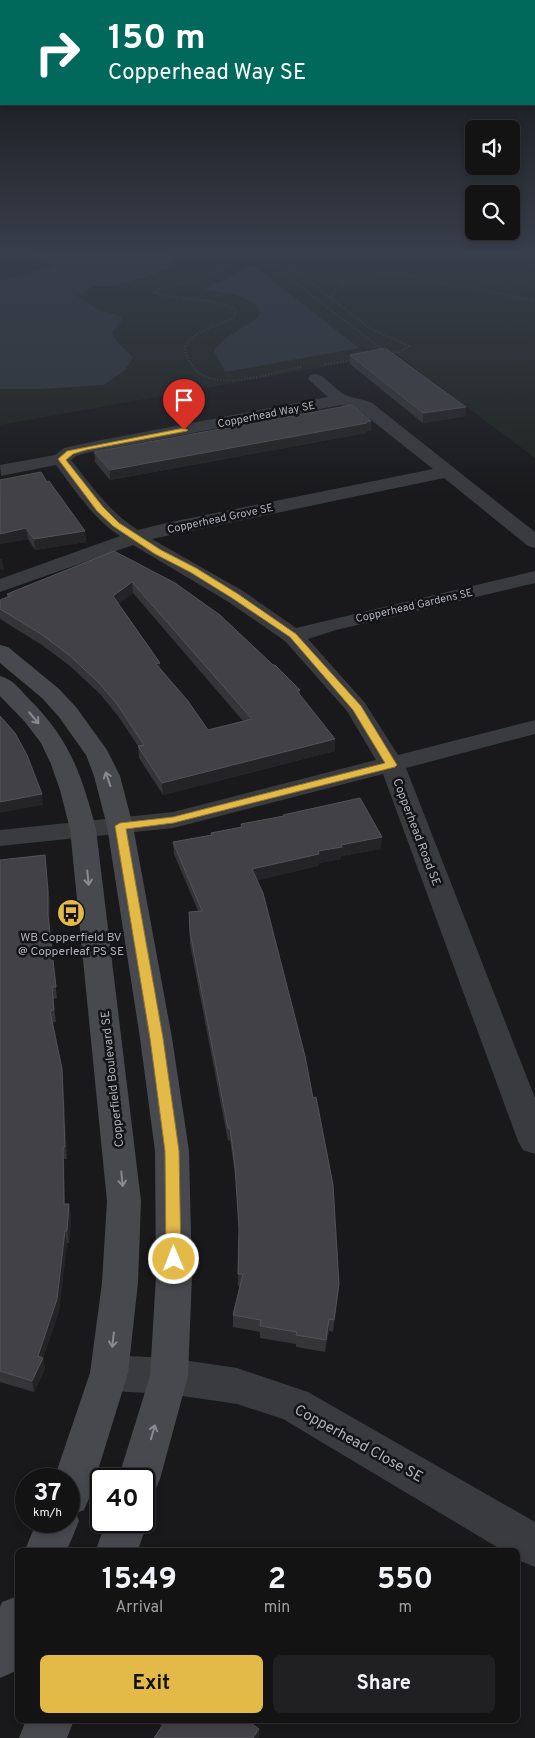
<!DOCTYPE html>
<html lang="en">
<head>
<meta charset="utf-8">
<style>
  :root { --surface:#131314; --page:#202022; --text:#f1f3f6; --muted:#9d9ea0; --line:#323234; --accent:#e3b948 }
  body { margin:0; font-family:Overpass,sans-serif; background:var(--page); color:var(--text); height:100vh; display:flex; flex-direction:column; font-size:19px; white-space:nowrap }
  * { box-sizing:border-box; margin:0 }
  p { font-size:16px; color:var(--muted) }
  .icon { flex:none; width:28px; height:28px; fill:none; stroke:currentColor; stroke-width:2; stroke-linecap:round; stroke-linejoin:round }
  .map { position:relative; flex:1; overflow:hidden }
  .details { position:absolute; left:15px; top:1548px; width:505px; height:175px; display:flex; flex-direction:column; background:var(--surface); border-radius:8px; box-shadow:0 2px 8px #0003,0 0 0 1px var(--line) }
  .details>* { flex:none }
  .guide { position:absolute; left:0px; top:0px; width:535px; height:105px; box-shadow:0 2px 8px #0003,0 0 0 1px var(--line); background:#00695c; color:#fff; overflow:hidden }
  .controls { position:absolute; left:465px; top:120px; display:grid; gap:10px }
  .controls a { display:grid; place-items:center; width:55px; height:55px; border-radius:8px; background:var(--surface); box-shadow:0 2px 8px #0003,0 0 0 1px var(--line); font-size:25px }
  .speed { position:absolute; left:15px; top:1468px; display:flex; gap:10px; font-size:25px; font-weight:700; text-align:center }
  .speed>* { display:grid; place-content:center; width:65px; height:65px; border-radius:50%; background:var(--surface); box-shadow:0 2px 8px #0003,0 0 0 1px var(--line); line-height:1 }
  .speed small { font-size:12px; font-weight:400 }
  .speed .limit { border:2px solid #111; border-radius:8px; background:#fff; color:#111 }
  .pin { position:absolute; display:grid; place-items:center; width:42px; height:42px; color:#fff; margin:-51px -21px; border-radius:50% 50% 50% 0; rotate:-45deg; box-shadow:0 0 5px #0007 }
  .pin .icon { rotate:45deg }
  .me { position:absolute; width:55px; margin:-28px; rotate:359deg; stroke-linejoin:round; filter:drop-shadow(0 0 4px #0008) }
  .turn { display:flex; align-items:center; gap:18px; height:105px; padding:0 25px; font-size:22px }
  .turn .icon { width:65px; height:65px; stroke-width:2.5 }
  .turn b { display:block; font-size:35px; line-height:42px }
  .eta { display:flex; justify-content:space-evenly; align-items:center; height:85px; text-align:center }
  .eta b { font-size:30px; font-weight:700; line-height:35px }
  .primary-button { display:flex; gap:10px; margin-top:auto; padding:10px 25px }
  .primary-button a { flex:1; height:58px; border-radius:8px; background:var(--accent); color:#111; font-size:20px; font-weight:700; line-height:58px; text-align:center }
  .primary-button a+a { background:var(--page); color:var(--text) }
  .map>svg:first-child { display:block }
</style>
</head>
<body>
<div class="map">
<svg width="535" height="1738" viewBox="0 0 535 1738">
  <rect width="100%" height="100%" fill="#19191b"/>
  <path fill="#1f2520" d="M0,250h535v208l-139,-104 -396,71z"/>
  <path fill="#30373e" d="M10,250h154l11,6 -2,7 -7,6 -23,9 -35,9 -14,-1 -17,10 20,13 23,7 2,4 -10,13c4,11 14,15 21,25l-8,12 -21,15 -62,4h-42v-108l56,-16z
    M253,265l106,83 -134,24 -11,-21c12,-18 32,-22 47,-37l-5,-10 -20,-9 -32,-6z"/>
  <g fill="none" stroke-linecap="round" stroke-linejoin="round">
    <path stroke="#404146" stroke-width="2" stroke-dasharray="1 2" stroke-linecap="butt" d="M312,250l-7,7 -17,6v5c36,21 67,14 105,5
      M381,250l8,12 4,11 142,28
      M309,278l-1,3 63,48 38,17 -10,6 -10,1
      M330,298l6,-8 12,-7
      M325,364l28,-4
      M301,367c-26,5 -53,15 -80,13 -12,-1 -22,-4 -29,-15 -3,-4 -8,-12 -7,-17 3,-15 36,-24 48,-30l3,-8c-26,-14 -55,-8 -82,-18l7,-4 47,-11 14,-8 10,-12 16,-3 16,5 119,91"/>
    <path fill="#3a3b3f" fill-rule="evenodd" d="M316,374c12,3 18,15 29,21 7,3 18,4 27,8l163,129v16l-7,-2 -84,-68 -292,61 91,52 53,37 239,-57v12l-199,47 -28,9 57,64 33,52 137,-35v14l-129,34 129,330v56l-12,-4 -5,-9 -135,-367 -210,54 -173,18v-16l173,-18 203,-52 -29,-49 -62,-70 -58,-40 -94,-56 -133,47v-13l120,-43c-27,-17 -45,-46 -64,-71l-55,11 -1,-11 55,-10 9,-7 22,-5 242,-46 -20,-18 2,-4zM341,405l11,2 8,4 73,58 -267,54 -28,7c-28,-17 -46,-44 -67,-70l5,-4 10,-3z
      M109,1355l60,3 68,10 71,24 227,130v45l-17,-7v-10h-16l-219,-131 -46,-15 -68,-10 -60,-3 -14,-6 -5,-12 5,-12z"/>
    <path fill="#48494f" fill-rule="evenodd" d="M0,645l8,2 50,41 18,19 31,43 13,26 13,50 39,212 17,113 3,125 -4,100 -28,103 -6,14 -10,4v-18h-26l32,-103 6,-100 -1,-125 -15,-113 -33,-212 -13,-50 -8,-21 -27,-38 -17,-19 -42,-35z
      M0,676c12,3 19,12 27,21 43,42 54,76 69,132l45,372 -3,82 -10,90 -38,123 -6,14 -8,3 3,8 -12,29h-42l12,-29h32v-42h-15l36,-106 12,-90 5,-82 -37,-372 -10,-39 -9,-26 -10,-21 -16,-21 -25,-26z
      M144,1511l4,10 -10,29h-42l10,-29h38z
      M18,1596v72l-2,3 -16,7v-71l2,-5z
      M26,1720h48l-7,18h-48z"/>
  </g>
  <path fill="#353538" fill-rule="evenodd" d="M350,355l116,52 -1,9 -42,7 -73,-59z
    M371,421v10h-5v2l-256,47 -15,-18 -1,-10z
    M0,480l85,51 1,11 -51,8 -7,-11 -28,5z
    M114,551l159,114 27,25v5l35,56 -172,44 -24,-37 -1,-12 -20,-30 -18,-22 -30,-28 -28,-21 -42,-26v-19l7,-3v-3zM133,593l110,128 -35,9 -47,-61 -43,-65z
    M283,815l98,34 -40,7v3l-22,4 -1,3 -61,14 82,404 -1,12 -5,36 -4,-1 -4,21 -29,-5v-3l-36,-6v-6l-27,-5v-12l7,-29h-2l1,-53 -3,-53 -6,-40 -2,1 -38,-197 -1,-29 9,-4 -24,-57 -1,-12 38,-7v-2l30,-6v-3l42,-7z
    M0,860l46,6 4,38 -1,22 8,72 -4,1 3,23h-4l11,58 4,79h-3l1,45 6,11 -2,28h-2l-8,68 -16,47 2,11 -11,23 -34,-10z
    M155,1720h92l-85,6z"/>
  <path fill="#242426" d="M466,407l-1,9 -42,7v-10z
    M371,421v10h-5v2l-256,47v-10z
    M26,528l2,11 -28,5v-10z
    M85,531l1,11 -51,8 -1,-11z
    M0,559h2l2,11h-4z
    M132,582l1,11 -19,14 -1,-11z
    M160,663l1,11 -5,-10z
    M335,739v12l-172,44 -1,-12z
    M42,794l1,11 -43,8v-11z
    M382,837l-1,12 -40,7v3l-22,4 -1,3 -66,16v-13l89,-24z
    M45,855l5,49 -1,22 8,72 -9,-83z
    M62,1069l1,11 4,79 -2,-12z
    M63,1148l1,11 1,57 -1,-12z
    M69,1204l2,11 -2,28 -2,-12z
    M65,1231l2,12 -8,68 -17,49 1,-2 2,11 -11,23 -2,-11z
    M339,1284l-1,12 -5,36 1,-12z
    M329,1319v12l-4,21 1,-12z
    M259,1729v9h-6z"/>
  <path fill="#424246" stroke="#525358" fill-rule="evenodd" d="M385,348l81,59 -43,6 -73,-58z
    M352,405l19,16 -5,1 1,1 -257,47 -16,-18z
    M41,472l6,10 2,-1 36,50 -51,8 -8,-11 -26,6v-54z
    M114,551l61,32 45,32 53,50h2l25,25 -3,1 38,48 -173,44 -24,-37 6,-1 -27,-41 -18,-21 -30,-28 -28,-21 -41,-25v-9l10,-4 -3,-2zM132,582l120,137 -44,11 -20,-29 -32,-37 4,-1 -47,-67z
    M0,716l15,17 12,22 15,39 -42,8z
    M360,798l22,39 -41,8 1,2 -24,4 1,3 -67,15 11,24 42,163 8,42 3,-1 17,88 6,99 -5,36 -5,-1 -3,21 -30,-5 1,-3 -37,-6 1,-6 -28,-5 10,-41h-5l1,-46 -4,-61 -5,-39h-2l-38,-196 -1,-20 13,-1 -29,-69 39,-7 -1,-2 31,-6 -1,-3 43,-8 -1,-1z
    M45,855l3,37v23l8,72h-4l2,23 -4,1 12,58 3,78 -2,1 1,56h5l-2,27h-2l-8,68 -19,57 5,2 -11,23 -32,-10v-511z
    M166,1720h81l12,9 -6,9h-99z"/>
  <defs><path id="oneway-shaft" d="M-6 0H5M1.5-3L5.5 0L1.5 3" fill="none" stroke-width="1.6" stroke-linecap="round" stroke-linejoin="round" transform="scale(1.25)"/></defs>
  <g stroke="#898b94">
    <use href="#oneway-shaft" transform="translate(34 718) rotate(50)"/>
    <use href="#oneway-shaft" transform="translate(108 779) rotate(-109)"/>
    <use href="#oneway-shaft" transform="translate(88 878) rotate(84)"/>
    <use href="#oneway-shaft" transform="translate(122 1179) rotate(85)"/>
    <use href="#oneway-shaft" transform="translate(113 1340) rotate(97)"/>
    <use href="#oneway-shaft" transform="translate(153 1432) rotate(-74)"/>
  </g>
  <linearGradient id="sky" x2="0" y2="1"><stop stop-color="#0e0e0f"/><stop offset="0.51" stop-color="#383e4a"/><stop offset="1" stop-color="#383e4a" stop-opacity="0"/></linearGradient>
  <rect width="535" height="494" fill="url(#sky)"/>
  <path fill="#e3b948" stroke="#94782f" d="M184,428l4,2 -1,1 -101,19 -13,4 -7,6 37,47 16,16 42,27 35,18 42,26 58,40 65,72 36,59 -2,2 -222,56 -47,6 37,209 16,113 2,108 -2,4 -5,2 -6,-2 -2,-4 -1,-108 -15,-113 -35,-212 5,-3 53,-6 212,-54 -32,-53 -63,-73 -58,-39 -42,-26 -35,-18 -42,-28 -16,-15 -39,-52 9,-8z"/>
  <defs>
    <g id="bus-disc" transform="scale(1.4375)"><circle r="9.5" fill="#e3b948" stroke="#141416"/><path d="M-5-6H5V4H4V6H2V4H-2V6H-4V4H-5ZM-3.5-4V0h7V-4ZM-3.5 1.2v1.5H-2V1.2ZM2 1.2v1.5H3.5V1.2Z" fill="#111"/></g>
  </defs>
  <g fill-rule="evenodd">
    <use href="#bus-disc" x="71" y="913"/>
  </g>
  <g text-anchor="middle" stroke-width="5" stroke-linejoin="round" paint-order="stroke">
    <g font-size="11" fill="#acafb9" stroke="#141416">
      <text transform="translate(266 414) rotate(-11)" y="4">Copperhead Way SE</text>
      <text transform="translate(220 518) rotate(-12)" y="4">Copperhead Grove SE</text>
      <text transform="translate(414 605) rotate(-13)" y="4">Copperhead Gardens SE</text>
    </g>
    <g font-size="12" fill="#acafb9" stroke="#141416">
      <text transform="translate(417 832) rotate(69)" y="4">Copperhead Road SE</text>
      <text transform="translate(112 1079) rotate(-96)" y="4">Copperfield Boulevard SE</text>
    </g>
    <g font-size="12" fill="#acafb9" stroke="#141416">
      <text x="71" y="941">WB Copperfield BV<tspan x="71" dy="14">@ Copperleaf PS SE</tspan></text>
    </g>
    <g font-size="15" fill="#acafb9" stroke="#141416">
      <text transform="translate(359 1443) rotate(29)" y="5">Copperhead Close SE</text>
    </g>
  </g>
</svg>
<div class="controls">
<a><svg class="icon" aria-label="sound" viewBox="0 0 24 24"><path d="M4 9h4l5-4v14l-5-4H4zM17 9q2 3 0 6"/></svg></a>
<a><svg class="icon" aria-label="search" viewBox="0 0 24 24"><circle cx="10" cy="10" r="6"/><path d="M15 15l6 6"/></svg></a>
</div>
<div class="speed"><div>37<small>km/h</small></div><div class="limit">40</div></div>
<div class="pin" style="left:184px;top:430px;background:#d93025"><svg class="icon" aria-label="arrive" viewBox="0 0 24 24"><path d="M6 21V4h12l-3 4 3 4H6"/></svg></div>
<svg class="me" style="left:174px;top:1259px" viewBox="-20 -20 40 40"><circle r="17" fill="#e3b948" stroke="#fff" stroke-width="3"/><path d="M0-11L8 9 0 5-8 9z" fill="#fff"/></svg>
<div class="guide">
<div class="turn"><svg class="icon" aria-label="right" viewBox="0 0 24 24"><path d="M7 20v-9h11M14 6l5 5-5 5"/></svg><div><b>150 m</b>Copperhead Way SE</div></div>
</div>
<section class="details">
<div class="eta">
<div><b>15:49</b><p>Arrival</p></div>
<div><b>2</b><p>min</p></div>
<div><b>550</b><p>m</p></div>
</div>
<div class="primary-button"><a>Exit</a><a>Share</a></div>
</section>
</div>
</body>
</html>
